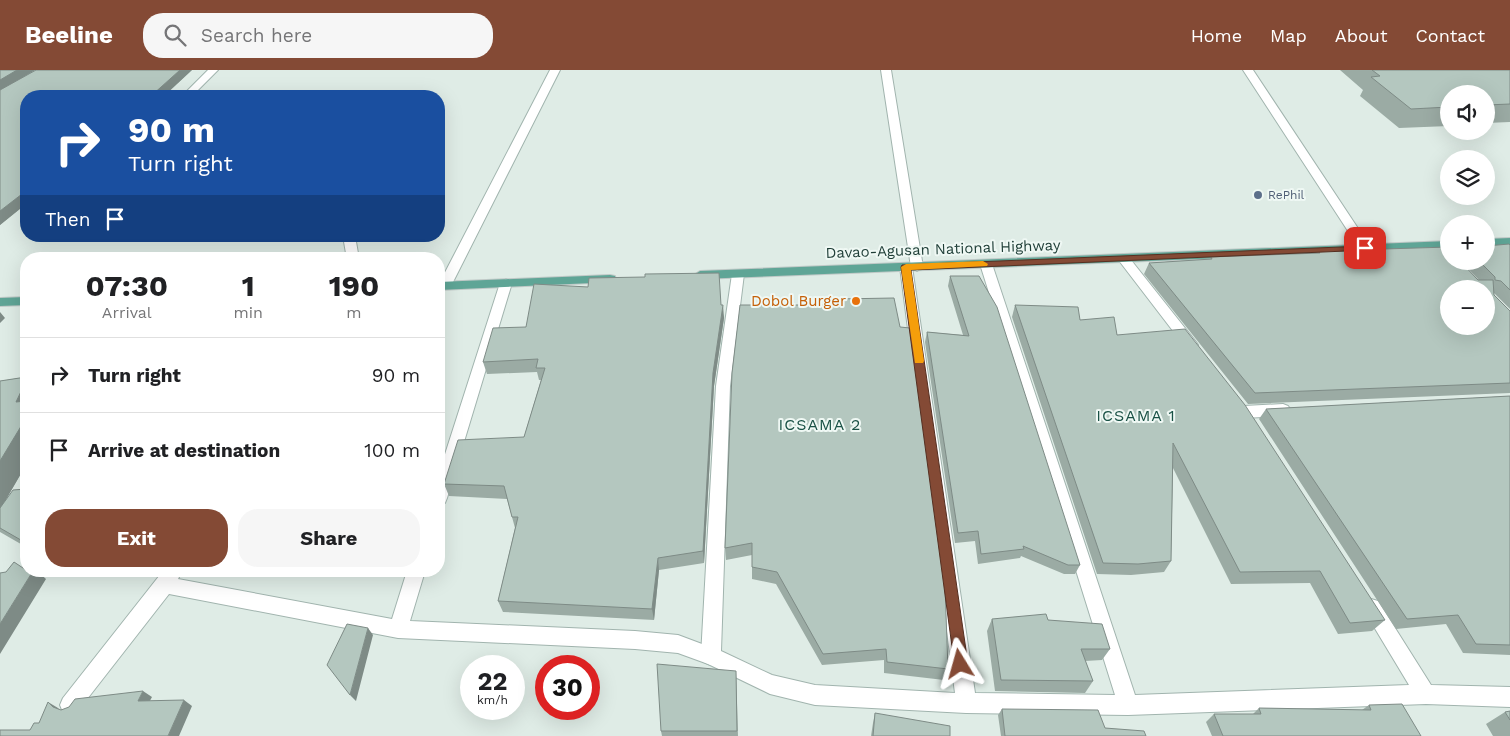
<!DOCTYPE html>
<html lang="en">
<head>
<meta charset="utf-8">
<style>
  :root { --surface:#fff; --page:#f6f6f6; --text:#202124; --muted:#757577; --line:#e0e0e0; --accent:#844a35 }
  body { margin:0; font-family:"Work Sans",sans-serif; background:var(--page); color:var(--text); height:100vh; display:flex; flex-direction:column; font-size:19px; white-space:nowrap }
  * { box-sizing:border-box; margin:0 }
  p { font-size:16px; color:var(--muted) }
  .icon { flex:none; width:28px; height:28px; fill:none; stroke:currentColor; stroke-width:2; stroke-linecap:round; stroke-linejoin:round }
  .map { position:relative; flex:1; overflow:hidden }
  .sheet { position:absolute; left:20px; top:182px; width:425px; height:325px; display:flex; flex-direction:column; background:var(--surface); border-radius:20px; box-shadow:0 5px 20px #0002 }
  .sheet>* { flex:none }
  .hud { position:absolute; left:20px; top:20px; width:425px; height:152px; border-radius:20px; box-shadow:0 5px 20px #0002; background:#1a4fa0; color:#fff; overflow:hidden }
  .buttons { position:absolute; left:1440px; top:15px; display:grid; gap:10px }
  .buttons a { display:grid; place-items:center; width:55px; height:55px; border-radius:50%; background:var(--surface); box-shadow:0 5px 20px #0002; font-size:25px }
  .speed { position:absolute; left:460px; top:585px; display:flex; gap:10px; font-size:25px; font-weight:700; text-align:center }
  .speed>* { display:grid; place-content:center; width:65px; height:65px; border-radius:50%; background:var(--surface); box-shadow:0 5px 20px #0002; line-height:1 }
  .speed small { font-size:12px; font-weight:400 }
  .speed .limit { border:8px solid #d22; background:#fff; color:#111 }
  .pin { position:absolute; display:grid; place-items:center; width:42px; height:42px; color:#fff; margin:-21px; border-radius:10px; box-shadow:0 2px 8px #0006 }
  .me { position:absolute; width:55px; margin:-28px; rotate:352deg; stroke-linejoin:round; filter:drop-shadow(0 0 4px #0008) }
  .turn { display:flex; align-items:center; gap:18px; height:105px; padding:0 25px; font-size:22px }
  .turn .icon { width:65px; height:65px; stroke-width:2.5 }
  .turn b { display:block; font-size:35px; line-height:42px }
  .then { display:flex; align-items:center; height:48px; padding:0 25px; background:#0003; gap:10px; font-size:19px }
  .eta { display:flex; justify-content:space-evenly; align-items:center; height:85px; text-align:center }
  .eta b { font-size:30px; font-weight:700; line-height:35px }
  .action { display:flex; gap:10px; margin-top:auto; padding:10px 25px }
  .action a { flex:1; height:58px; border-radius:20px; background:var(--accent); color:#fff; font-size:20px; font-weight:700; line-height:58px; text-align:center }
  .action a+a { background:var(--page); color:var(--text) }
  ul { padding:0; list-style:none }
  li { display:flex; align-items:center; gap:15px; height:75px; padding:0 25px; border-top:1px solid var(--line) }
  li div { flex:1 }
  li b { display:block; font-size:19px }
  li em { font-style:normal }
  header { display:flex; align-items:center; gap:30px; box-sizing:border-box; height:70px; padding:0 25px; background:var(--accent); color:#fff }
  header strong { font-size:24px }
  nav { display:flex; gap:28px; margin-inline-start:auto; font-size:18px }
  .search { width:350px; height:45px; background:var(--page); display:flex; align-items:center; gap:12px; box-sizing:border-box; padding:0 18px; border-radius:20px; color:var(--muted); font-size:19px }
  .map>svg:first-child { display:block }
</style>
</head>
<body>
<header>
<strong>Beeline</strong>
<div class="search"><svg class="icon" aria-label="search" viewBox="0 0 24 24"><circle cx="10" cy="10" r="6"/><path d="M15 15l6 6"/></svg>Search here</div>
<nav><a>Home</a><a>Map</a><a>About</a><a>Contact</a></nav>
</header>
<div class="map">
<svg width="1510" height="666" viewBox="0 0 1510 666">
  <rect width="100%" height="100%" fill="#dfece6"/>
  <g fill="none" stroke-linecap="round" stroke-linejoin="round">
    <g stroke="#a1b4ae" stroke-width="2">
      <path id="lane" d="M208,0h10l-26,26h-10z
        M550,0h10l-109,216 -2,3h-10v-5z
        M881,0h10l32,197 -6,4 -6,-4z
        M343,166h12l4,23h-12z
        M506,209l6,4 -65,215 -2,5 -6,2v-32l61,-190z
        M1283,334l5,2 3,4 -3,4 -5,2 -39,2 -5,-2 -3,-4 3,-4 5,-2z
        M163,501h19l-4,8 214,40 15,-48h18l-15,50 225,10 43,4 40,15 3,6 -3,6 -7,3 -33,-12 -43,-4 -237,-11 -229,-44 -92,118 -7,3 -7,-3 -3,-7 3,-7z"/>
    </g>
    <g stroke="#a1b4ae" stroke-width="2">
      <path id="street" d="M1243,0h10l118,178 -2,3h-8z
        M1123,184l4,1 69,87 2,3 -2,3h-10l-69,-90z
        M986,190l6,4 143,431 274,-10 -47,-78 2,-6 7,-2 7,2 53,84 79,2v20l-84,-3 -298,11 -162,-2 -151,-8 -45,-11 -66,-32 -3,-6 15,-270 16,-112 6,-4 6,4 -14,112 -9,265 51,24 43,10 140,8 -55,-426 6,-4 6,4 63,426 140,2 -135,-431z"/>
    </g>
    <g stroke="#c0c9c7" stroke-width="2">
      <path id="primary" d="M1510,168v8l-24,1v-8z
        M1449,171v8l-749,30 -6,-4 6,-4z
        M610,205l5,1 1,3 -1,3 -176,8v-8z
        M26,227v8l-26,1v-8z"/>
    </g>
    <use href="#lane" fill="#fff" fill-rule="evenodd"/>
    <use href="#street" fill="#fff" fill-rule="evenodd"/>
    <use href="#primary" fill="#5fa596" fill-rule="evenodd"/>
  </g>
  <path fill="#9baba4" d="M0,0h35l-13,8 14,-8h156l-28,26h-138v108l-26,21z
    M1340,0h170v52l-24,1v-29h-37v32l-50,2 -39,-32 3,-6z
    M1510,175v64l-16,-16v2l16,16v82l-262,11 -104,-130 5,-11 61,-4 1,-2 105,-4 2,-2 131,10 30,19 -18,-19h25z
    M950,206l130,289 -5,9h-11l-43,-18 -1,2 -42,6 -3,-23 -20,2 -30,-201 2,-10 36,3 -15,-49z
    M837,229l111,370 -4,11 -60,-7v-13l-62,5 -46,-81 -24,-5v-24l-26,5 -1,-12 111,-243z
    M721,235l3,13 -10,68 -10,177 -45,7 -5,50 -151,-8 -5,-11 17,-73 -3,-11 -5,-18 -58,-3 -5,-12 80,-47 17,-57h-2l-2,-8 -50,2 -4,-12 43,-35z
    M1015,235l65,15 37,15 268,285 -13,11 -34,3 -28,-51 -79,1 -58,-116 -2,93 -7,11 -33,3 -34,-1 -85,-257z
    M26,307v88l-20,34 20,-10v58l-26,-15v-151z
    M1510,326v259l-47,-2 -17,-29 -50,5 -137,-210 7,-10z
    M992,549l56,1 62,29 -8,11 -17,1 8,20 -8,12 -90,-2 -8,-60z
    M736,601l2,65h-76l-1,-5z
    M1369,635l52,31h-209l-6,-14 8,-8h39l6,-6 103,2z
    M1002,639l103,19 41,8h-145l-3,-21z
    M1510,641v25h-17l-7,-12 19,-12z
    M875,643l75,23h-79l2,-13z"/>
  <path fill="#7e8b86" d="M17,0h18l-35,21v-11z
    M180,0h12l-28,26h-13z
    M22,124l4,6v4l-26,21v-14z
    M723,235l1,13 -10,68 -10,177 -1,-12 10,-178z
    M0,242l5,6 -5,5z
    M26,311v32l-10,-11z
    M26,348v47l-26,45v-49z
    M658,488l1,12 -5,50 -2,-11z
    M33,501h4l9,8 -46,75v-30z
    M368,558l5,7 -17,66 -6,-6z
    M143,621l9,6 -6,11 -8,-7z
    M184,630l8,6 -13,30h-11z
    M48,632l10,6 4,6 -9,-7z"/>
  <path fill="#b4c7bf" stroke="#7e8b86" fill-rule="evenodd" d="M0,0h17l-17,10z
    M36,0h144l-29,26h-125v98h-4l-22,17v-121z
    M1372,0h138v34l-24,1v-11h-37v13l-38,2 -40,-32 9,-1z
    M1509,174l1,1v45l-9,-9 -6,-1v-3l-16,-16h7v-15z
    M1449,177v14h11l18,19h15l1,15 16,16v72l-255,10 -106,-130 63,-4 -1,-2 109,-4 -2,-2zM1449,219h37v37h-37z
    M719,203l2,32h2l-10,68 -10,178 -45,7 -6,51 -154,-8 20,-84h-6l-8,-31 -60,-2 14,-44 66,-3 21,-69h-9l2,-9 -55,3 10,-34 33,-1 8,-43 54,3 1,-9 56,-1v-3z
    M950,206h29l18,31 83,258h-12l-45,-19 1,3 -43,5 -3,-23 -20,2 -31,-201 42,4z
    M894,228l6,29 10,1 35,259 3,82 -61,-7 -1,-13 -63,5 -46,-82 -25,-5v-24l-27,5 7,-175 8,-68h98l-1,-6z
    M1015,235l63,2 2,13 34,-3 3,18 68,-6 60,76 140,215 -35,3 -30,-52 -80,1 -67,-129 -2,118 -33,3 -35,-1z
    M26,307v4l-10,21 10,-1v17l-26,43v-80z
    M1510,326v249l-34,-1 -18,-29 -51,4 -141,-210z
    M26,419v54l-26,-15v-20l13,-18z
    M14,492l12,8v1h7l-33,53v-51l6,-1z
    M1046,544l2,6 54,4 8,25h-29l12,32 -92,-1 -9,-61z
    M347,554l21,4 -18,67 -23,-30z
    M657,594l79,7 1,60h-76z
    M143,621l-5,10 46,-1 -16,36h-168v-6h30l4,-7h5l9,-21 5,5 8,3 8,-3 6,-8z
    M1402,634l19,32h-198l-9,-22h47l-2,-6 112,2 -2,-5z
    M1002,639l96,1 7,18 39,3 2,5h-141z
    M1510,641v9l-5,-8z
    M875,643l75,13v10h-77z"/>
  <path fill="#844a35" stroke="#563022" d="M1365,176h4v4l-458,20 57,394 -2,5 -6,2 -5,-2 -54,-402 1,-2z"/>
  <path fill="#f59e0b" d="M983,191l5,3 -1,2 -76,4 13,91 -1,2h-8l-14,-96 5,-3z"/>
  <circle fill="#5c6f8a" stroke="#eff8f4" stroke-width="2" cx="1258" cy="125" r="5"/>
  <circle fill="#e8710a" stroke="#eff8f4" stroke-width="2" cx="856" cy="231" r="5"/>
  <g text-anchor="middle" stroke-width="4" stroke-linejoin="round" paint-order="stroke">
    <g font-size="12" fill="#4e5e75" stroke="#eff8f4" text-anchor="start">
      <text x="1268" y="129">RePhil</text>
    </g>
    <g font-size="15" fill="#1e3d36" stroke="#eff8f4">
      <text transform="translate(943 179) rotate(-2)" y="5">Davao-Agusan National Highway</text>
    </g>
    <g font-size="15" fill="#c56008" stroke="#eff8f4" text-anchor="end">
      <text x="846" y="236">Dobol Burger</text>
    </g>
    <g font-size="16" letter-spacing="1" fill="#195145" stroke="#eff8f4">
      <text x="1136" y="351">ICSAMA 1</text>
      <text x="820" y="360">ICSAMA 2</text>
    </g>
  </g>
</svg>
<div class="buttons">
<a><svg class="icon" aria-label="sound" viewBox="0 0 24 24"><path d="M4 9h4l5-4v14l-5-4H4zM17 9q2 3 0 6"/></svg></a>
<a><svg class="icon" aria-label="layers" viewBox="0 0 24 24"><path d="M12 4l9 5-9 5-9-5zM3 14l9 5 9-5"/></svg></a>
<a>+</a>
<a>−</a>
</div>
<div class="speed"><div>22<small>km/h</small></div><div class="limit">30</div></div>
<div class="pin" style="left:1365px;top:178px;background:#d93025"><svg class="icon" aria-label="arrive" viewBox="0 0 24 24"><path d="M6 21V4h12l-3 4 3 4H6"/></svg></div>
<svg class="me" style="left:960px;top:594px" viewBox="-20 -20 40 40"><path d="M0-17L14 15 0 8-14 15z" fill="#844a35" stroke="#fff" stroke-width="4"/></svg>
<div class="hud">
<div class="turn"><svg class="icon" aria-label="right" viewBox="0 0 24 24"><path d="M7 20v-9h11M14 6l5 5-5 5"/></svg><div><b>90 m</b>Turn right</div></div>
<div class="then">Then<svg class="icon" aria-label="arrive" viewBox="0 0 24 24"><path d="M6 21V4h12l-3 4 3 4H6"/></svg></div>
</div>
<section class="sheet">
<div class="eta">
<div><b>07:30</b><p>Arrival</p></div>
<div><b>1</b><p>min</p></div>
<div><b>190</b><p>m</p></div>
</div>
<ul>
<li><svg class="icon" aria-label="right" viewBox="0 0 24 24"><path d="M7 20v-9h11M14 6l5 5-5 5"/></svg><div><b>Turn right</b></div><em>90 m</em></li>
<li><svg class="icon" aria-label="arrive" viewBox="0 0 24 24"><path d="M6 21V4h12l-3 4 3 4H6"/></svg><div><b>Arrive at destination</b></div><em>100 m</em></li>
</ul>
<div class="action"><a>Exit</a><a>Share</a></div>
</section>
</div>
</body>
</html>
